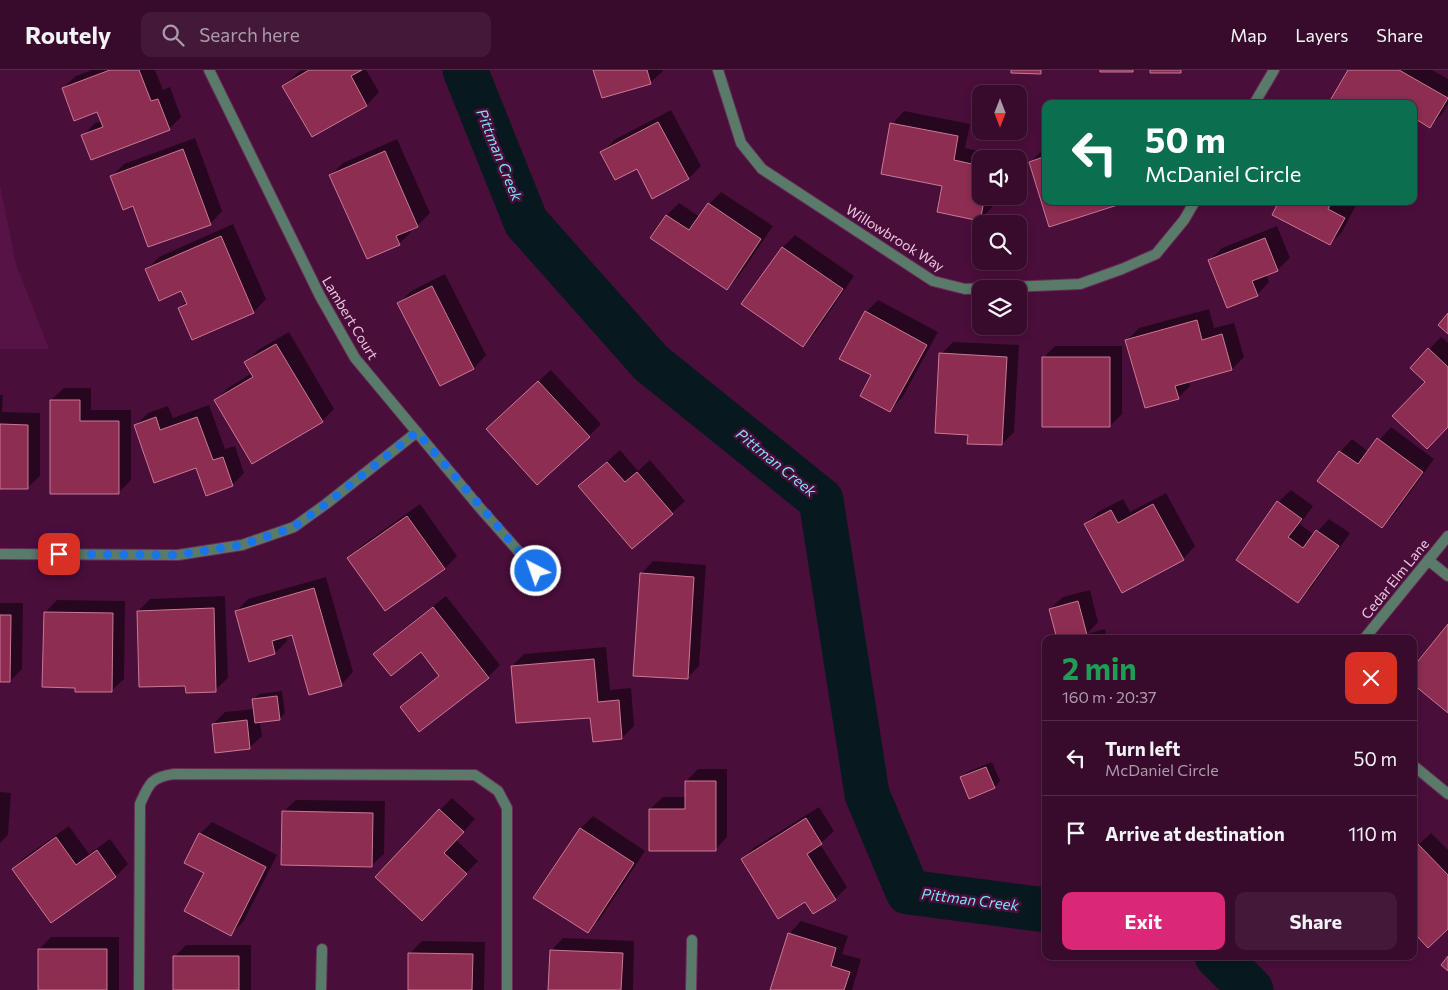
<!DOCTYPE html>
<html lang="en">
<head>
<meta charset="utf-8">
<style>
  :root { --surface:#380a2c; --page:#431838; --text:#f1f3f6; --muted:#ab9aa9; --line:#522b48; --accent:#db2777 }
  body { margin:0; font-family:Commissioner,sans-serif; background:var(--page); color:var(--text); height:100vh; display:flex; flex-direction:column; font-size:19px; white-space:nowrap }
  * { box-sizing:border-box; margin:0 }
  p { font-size:16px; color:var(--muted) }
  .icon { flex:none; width:28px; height:28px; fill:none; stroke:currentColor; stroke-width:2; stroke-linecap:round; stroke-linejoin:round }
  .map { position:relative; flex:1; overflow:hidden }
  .side { position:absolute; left:1042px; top:565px; width:375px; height:325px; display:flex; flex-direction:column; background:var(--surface); border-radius:10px; box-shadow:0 2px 8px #0003,0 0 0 1px var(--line) }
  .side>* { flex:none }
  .banner { position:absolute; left:1042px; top:30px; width:375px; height:105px; border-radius:10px; box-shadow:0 2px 8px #0003,0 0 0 1px var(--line); background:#0b6e4f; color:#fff; overflow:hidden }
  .needle { width:32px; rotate:180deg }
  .fabs { position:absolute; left:972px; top:15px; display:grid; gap:10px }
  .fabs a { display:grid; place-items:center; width:55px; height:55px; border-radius:10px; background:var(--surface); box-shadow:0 2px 8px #0003,0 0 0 1px var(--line); font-size:25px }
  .pin { position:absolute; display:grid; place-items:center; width:42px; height:42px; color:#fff; margin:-21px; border-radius:10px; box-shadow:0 2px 8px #0006 }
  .me { position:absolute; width:55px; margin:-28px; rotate:319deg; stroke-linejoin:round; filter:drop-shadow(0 0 4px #0008) }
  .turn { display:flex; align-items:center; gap:18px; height:105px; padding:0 20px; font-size:22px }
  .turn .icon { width:65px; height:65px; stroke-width:2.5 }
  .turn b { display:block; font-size:35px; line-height:42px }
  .round { display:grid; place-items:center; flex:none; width:52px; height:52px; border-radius:10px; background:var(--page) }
  .overview { display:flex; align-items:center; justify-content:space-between; height:85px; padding:0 20px }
  h1 { font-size:30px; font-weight:700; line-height:38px; color:#1e9e55 }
  .primary-button { display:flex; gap:10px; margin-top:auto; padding:10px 20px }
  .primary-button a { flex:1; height:58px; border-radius:10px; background:var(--accent); color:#fff; font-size:20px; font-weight:700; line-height:58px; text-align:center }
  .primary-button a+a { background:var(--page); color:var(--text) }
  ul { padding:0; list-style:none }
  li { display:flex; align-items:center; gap:15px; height:75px; padding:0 20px; border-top:1px solid var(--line) }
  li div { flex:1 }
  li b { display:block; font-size:19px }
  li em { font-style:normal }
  header { display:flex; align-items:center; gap:30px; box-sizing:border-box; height:70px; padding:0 25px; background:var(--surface); border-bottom:1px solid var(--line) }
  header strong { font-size:24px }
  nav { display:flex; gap:28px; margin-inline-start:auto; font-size:18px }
  .search { width:350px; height:45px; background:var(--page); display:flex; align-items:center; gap:12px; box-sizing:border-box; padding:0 18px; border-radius:10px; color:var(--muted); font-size:19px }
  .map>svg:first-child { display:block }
</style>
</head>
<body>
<header>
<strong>Routely</strong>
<div class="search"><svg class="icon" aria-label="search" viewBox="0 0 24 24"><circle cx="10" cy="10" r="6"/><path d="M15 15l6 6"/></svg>Search here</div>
<nav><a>Map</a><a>Layers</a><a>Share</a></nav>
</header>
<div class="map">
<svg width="1448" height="920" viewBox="0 0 1448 920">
  <rect width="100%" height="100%" fill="#4a0e3b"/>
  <path fill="#571345" d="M0,115l16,79 33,85h-49z"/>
  <path fill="#0007" d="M92,0h63l8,20 7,-3 11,30 -12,12 -86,7 12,-13 7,-2 -4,-10 -35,-23 13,-12z
    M302,0h64l13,22 -12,13 -54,30 -29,-49 12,-12z
    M595,0h67l1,1 -13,12z
    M1349,0h83l16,9v25l-6,10 -12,12 -16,-9v-13z
    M671,40l30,56 -12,12 -87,-25 12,-13z
    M904,41l66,13 -5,24 37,8v3h-21v37h13l-2,11 -12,13 -37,-35 -51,-61z
    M195,68l27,73 -12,13 -76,-19 -22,-29 12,-12z
    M397,69l33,74 -13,13 -7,3 1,3 -12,12 -68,-69 12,-12z
    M1046,78v53l4,24 -20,-63 13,-12z
    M721,122l52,34 -34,50 -12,13 -60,-74 12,-12 21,14 9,-13z
    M1281,131h68l7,4 -14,27 -12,12z
    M233,154l33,75 -12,13 -61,26 -14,-30 8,-7 -5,-12 -35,-20 12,-12z
    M1277,156l13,32 -13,12 -11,4 3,8 -12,13 -47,-35 12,-12z
    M795,165l59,41 -39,57 -13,12 -59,-41 40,-57z
    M445,204l41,81 -12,13 -33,16 -42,-81 12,-12z
    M878,230l60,32 -36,66 -12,12 -17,-35 -7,-63z
    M1209,239l5,19 20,-5 10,34 -12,12 -43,12 1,5 -12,12 -51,-58 12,-12z
    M289,262l45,77 -12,12 -106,-21 12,-12 24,-15 -6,-10 12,-13z
    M1441,267l7,6v83l-21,-44 -16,-14z
    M953,272l66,3 -5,87 -12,12 -33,-10 -28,-80z
    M1055,276h67v68l-12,12 -67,-68z
    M551,300l50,54 -12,12 -90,-19z
    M64,318h27v22h40v70l-13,13 -67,-93z
    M0,325h3l-1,17 38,1v63l-13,12h-27z
    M209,335l16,44 10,-3 9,27 -12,12 -35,-18 -61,-42 12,-12 20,-7 5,12z
    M1391,357l43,32 -40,56 -13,12 -62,-47 21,-28 12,-13 17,13z
    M620,380l18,21 12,-11 35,41 -13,12 -92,-27z
    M1291,420l22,16 -13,18 14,11 15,-16 21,14 -40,56 -12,12 -20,-99z
    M1166,423l29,53 -12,13 -97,-35 12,-12 25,-13 7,13z
    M420,434l37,52 -12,12 -59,42 -37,-52 12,-12z
    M653,491l53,4 -7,101 -12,12 -46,-104z
    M326,507l27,95 -12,13 -48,-51 -7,2 1,5 -12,12 -25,7 -14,-49 12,-12z
    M1090,520l8,32 -11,12 18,-5 2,10h-49l-8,-30 13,-12z
    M225,526l3,82 -13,12 -29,-6 -48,-73 12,-12z
    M446,526l54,69 -12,12 -87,30 12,-12 27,-20 -19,-24 -46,3 12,-12z
    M57,530l68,1 -1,78 -13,12 -66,-79z
    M0,533h23l-1,66 -12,12h-10z
    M606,577l4,43 21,-2 3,38 -12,12 -30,-22 -80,-50 12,-12z
    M282,621l3,22 -6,6 -19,3 2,14 -13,12 -36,-24 12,-12 30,-3 -2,-9 6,-6z
    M992,692l8,19 -5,6 -34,-9 6,-6z
    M698,699h29v68l-12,13 -65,-41 13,-12h23v-16z
    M0,722l11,1 -3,42 -8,8z
    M452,728l23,21 -19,21 22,21 -44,46 6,-97z
    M296,730l89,1 -1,53 -13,12 -88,-54z
    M819,737l15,24 -14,13 27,43 -12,12 -30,1 -63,-41 13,-12z
    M593,746l52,35 -45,68 -13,12 -52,-34 46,-69z
    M212,752l65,33 -34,67 -12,12 -26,-61 -5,-39z
    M69,756l20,28 21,-15 18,25 -12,12 -65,46 -38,-53 12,-12z
    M1431,763l17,17v77l-20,19 -14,-14v-83z
    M801,851l47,15 -6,18 19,5 -9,31h-81l18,-56z
    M51,867h68v53h-80v-41z
    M563,868l71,3 -1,49h-84l2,-39z
    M422,871l63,1 -1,48h-75l1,-37z
    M186,875h65v45h-77v-33z"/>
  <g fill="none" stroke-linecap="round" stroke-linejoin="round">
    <path stroke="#07191f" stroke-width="45" d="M465,0l61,152 125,141 170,137 46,294 41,98 138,18
      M1217,886l34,34"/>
  </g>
  <path fill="#8d2d52" stroke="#ca7993" d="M110,0h29l12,31 7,-2 12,31 -79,30 -10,-25 22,-8 -6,-15 -23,9 -12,-33z
    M309,0h53l-11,6 16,30 -55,31 -30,-51z
    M593,0h54l4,14 -49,14z
    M1011,0h30v4l-30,-1z
    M1100,0h33v2h-33z
    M1150,0h31v3h-31z
    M1348,0h51l49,28 -18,30 -16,-10v-14h-86z
    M658,52l31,57 -37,20 -15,-30 -22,11 -15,-28z
    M890,53l68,13 -4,24 27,6v30h4l-5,25 -43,-9 5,-26 -61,-12z
    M183,79l28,76 -63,22 -15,-41 -10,4 -13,-34z
    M385,81l33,76 -22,9 4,9 -33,14 -38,-84z
    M1046,86v45h84l-81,26 -20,-65z
    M1279,131h53l-4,8 17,9 -15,27 -58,-30z
    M708,133l53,36 -34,51 -77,-52 16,-23 23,15z
    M221,166l33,77 -62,27 -14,-32 9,-4 -6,-13 -22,10 -14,-32z
    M1265,168l13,33 -26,10 6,15 -31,12 -19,-48z
    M782,177l61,42 -40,58 -62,-43z
    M432,216l42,83 -34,17 -43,-83z
    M865,241l62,34 -37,67 -30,-16 11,-21 -32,-16z
    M1448,243v21l-10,-9z
    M1197,250l5,20 20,-6 10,36 -57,16 4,13 -34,9 -20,-68z
    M276,274l47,78 -71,42 -38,-64 39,-23 -9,-15z
    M1428,278l20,19v60l-21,22 -35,-33 33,-34 -15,-14z
    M939,283l68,4 -5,88 -35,-1 1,-9 -33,-2z
    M1042,287h68v70h-68z
    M538,311l52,56 -53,48 -51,-56z
    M50,330h30v21h39v73h-69z
    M156,347l4,13 37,-13 16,43 10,-3 10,29 -27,10 -10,-28 -42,15 -20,-58z
    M0,354l28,1v64h-28z
    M1377,368l46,34 -41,56 -65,-47 22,-30 19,13z
    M607,392l18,20 12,-10 36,42 -41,35 -54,-63z
    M1277,431l25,18 -14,18 15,11 13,-18 23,16 -41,57 -62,-43z
    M1153,434l31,56 -62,33 -38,-69 27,-14 7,13z
    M407,446l38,53 -60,42 -38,-53z
    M640,503l54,4 -6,102 -55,-3z
    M314,518l28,98 -33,9 -17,-60 -20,6 3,13 -26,8 -14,-51z
    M1078,531l9,34 -14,4h-16l-8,-30z
    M433,537l56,71 -70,54 -19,-25 39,-31 -18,-24 -30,24 -18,-22z
    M214,538l2,84 -30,1 -1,-7 -46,1 -2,-76z
    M44,542l69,1 -1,79h-37v-4l-33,-1z
    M0,545h11l-1,67h-10z
    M1448,554v89l-34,-28v-19z
    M594,589l4,43 21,-2 3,39 -29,3 -3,-24 -74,5 -5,-57z
    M277,626l3,24 -25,3 -3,-24z
    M247,650l3,29 -35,4 -3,-29z
    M986,697l9,21 -26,11 -9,-22z
    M685,711h31v70h-67v-42h36z
    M439,739l25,23 -20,21 23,21 -45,47 -47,-44z
    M282,741l91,2 -1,54 -91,-2z
    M806,748l16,26 -15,10 29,46 -23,14 -8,-12 -27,17 -37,-60z
    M580,758l54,35 -46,70 -55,-35z
    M199,763l67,34 -35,69 -47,-25 20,-38 -20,-10z
    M56,767l20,28 21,-15 19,27 -65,46 -39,-54z
    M1418,774l30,31v54l-20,19 -14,-15v-85z
    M788,863l48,15 -5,18 19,6 -6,18h-74z
    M38,879h69v41h-69z
    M550,880l73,3 -2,37h-73z
    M408,883l65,1 -1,36h-64z
    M173,886h66v34h-66z
    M1448,886v15l-7,-6z"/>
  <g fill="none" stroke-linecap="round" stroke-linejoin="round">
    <g stroke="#672f58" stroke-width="12">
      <path id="service" d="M1428,490l20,16
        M139,920l1,-186c9,-20 11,-27 34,-30l301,1 23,16 9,17v182"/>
    </g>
    <g stroke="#672f58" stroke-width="12">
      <path id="minor" d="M209,0l111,226 35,62 125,150 56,63
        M718,0l23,73 21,26 171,112 32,8 115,-5 42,-15 34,-15 28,-34 11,-19
        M1254,34l20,-34
        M0,484l178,1 64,-10 52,-18 32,-23 91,-72
        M1364,569l84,-103
        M1414,696l34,28
        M321,920l1,-41
        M691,920l1,-50"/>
    </g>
    <use href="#service" stroke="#5a7b69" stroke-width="10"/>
    <use href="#minor" stroke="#5a7b69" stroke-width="10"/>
  </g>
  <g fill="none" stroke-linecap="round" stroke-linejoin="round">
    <path stroke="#1a73e8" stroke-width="9" stroke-dasharray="0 16.2" d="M59,484l119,1 64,-10 52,-18 32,-23 91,-72 119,139"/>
  </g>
  <g text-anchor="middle" stroke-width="5" stroke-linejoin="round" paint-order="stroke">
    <g font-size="14" fill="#ebc6dd" stroke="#4a0e3b">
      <text transform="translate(895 168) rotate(32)" y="5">Willowbrook Way</text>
      <text transform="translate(350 248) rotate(59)" y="5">Lambert Court</text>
      <text transform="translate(1395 509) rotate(-51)" y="5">Cedar Elm Lane</text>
    </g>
    <g font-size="15" font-style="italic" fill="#80defb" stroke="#4a0e3b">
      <text transform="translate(499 85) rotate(68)" y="5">Pittman Creek</text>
      <text transform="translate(776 393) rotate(39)" y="5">Pittman Creek</text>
      <text transform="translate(970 830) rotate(7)" y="5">Pittman Creek</text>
    </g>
  </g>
</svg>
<div class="fabs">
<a><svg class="needle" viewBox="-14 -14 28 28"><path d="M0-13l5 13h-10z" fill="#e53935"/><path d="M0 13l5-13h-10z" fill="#ab9aa9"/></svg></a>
<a><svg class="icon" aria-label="sound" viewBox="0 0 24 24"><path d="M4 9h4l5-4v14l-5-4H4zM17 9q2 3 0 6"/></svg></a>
<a><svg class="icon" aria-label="search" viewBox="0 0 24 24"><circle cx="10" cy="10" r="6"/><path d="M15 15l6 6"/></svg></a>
<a><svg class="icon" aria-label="layers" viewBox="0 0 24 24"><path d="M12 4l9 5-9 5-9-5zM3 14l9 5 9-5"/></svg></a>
</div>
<div class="pin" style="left:59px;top:484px;background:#d93025"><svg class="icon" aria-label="arrive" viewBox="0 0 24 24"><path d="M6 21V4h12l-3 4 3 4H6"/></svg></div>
<svg class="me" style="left:536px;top:501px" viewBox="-20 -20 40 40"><circle r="17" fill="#1a73e8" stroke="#fff" stroke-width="3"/><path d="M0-11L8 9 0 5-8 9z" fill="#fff"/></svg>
<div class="banner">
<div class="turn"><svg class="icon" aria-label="left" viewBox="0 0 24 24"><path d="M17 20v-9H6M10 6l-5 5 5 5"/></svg><div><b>50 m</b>McDaniel Circle</div></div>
</div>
<section class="side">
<div class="overview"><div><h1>2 min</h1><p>160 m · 20:37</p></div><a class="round" style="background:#d93025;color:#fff"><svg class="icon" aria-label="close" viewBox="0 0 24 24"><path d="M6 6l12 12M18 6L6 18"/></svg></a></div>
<ul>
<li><svg class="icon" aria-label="left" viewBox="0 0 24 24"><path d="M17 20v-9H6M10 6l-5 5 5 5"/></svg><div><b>Turn left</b><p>McDaniel Circle</p></div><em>50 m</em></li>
<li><svg class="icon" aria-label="arrive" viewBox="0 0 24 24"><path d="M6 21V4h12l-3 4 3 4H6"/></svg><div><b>Arrive at destination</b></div><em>110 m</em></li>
</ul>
<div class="primary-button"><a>Exit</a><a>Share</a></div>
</section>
</div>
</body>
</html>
